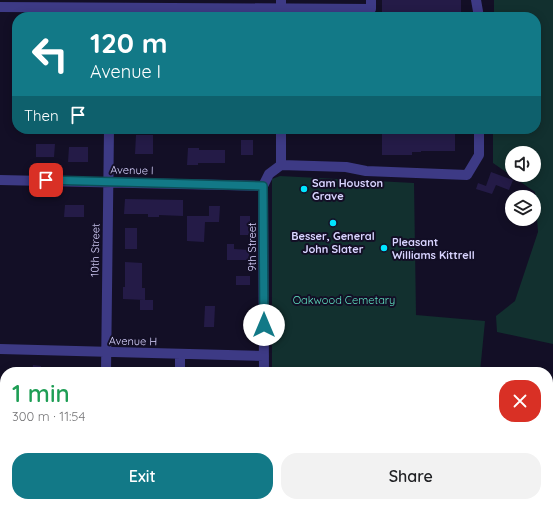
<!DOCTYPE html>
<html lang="en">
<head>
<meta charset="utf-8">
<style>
  :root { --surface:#fff; --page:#f2f2f2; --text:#202124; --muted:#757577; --accent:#127987 }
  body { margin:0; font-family:Quicksand,sans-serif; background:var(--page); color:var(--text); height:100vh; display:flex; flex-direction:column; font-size:15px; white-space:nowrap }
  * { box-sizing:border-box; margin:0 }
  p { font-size:13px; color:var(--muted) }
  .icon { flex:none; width:22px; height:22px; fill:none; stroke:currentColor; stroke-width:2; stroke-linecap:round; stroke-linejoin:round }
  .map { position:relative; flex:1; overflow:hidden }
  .panel { position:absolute; left:0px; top:367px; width:553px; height:140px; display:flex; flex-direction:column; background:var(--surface); border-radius:16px 16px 0 0; box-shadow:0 2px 10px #0003 }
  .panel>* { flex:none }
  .guide { position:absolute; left:12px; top:12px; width:529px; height:122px; border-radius:16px; box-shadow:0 2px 10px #0003; background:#127987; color:#fff; overflow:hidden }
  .buttons { position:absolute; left:505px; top:146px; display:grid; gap:8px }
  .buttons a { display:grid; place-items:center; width:36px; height:36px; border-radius:50%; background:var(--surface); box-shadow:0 2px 10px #0003; font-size:20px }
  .pin { position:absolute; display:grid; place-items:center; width:34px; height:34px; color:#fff; margin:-17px; border-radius:8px; box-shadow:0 2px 6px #0006 }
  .me { position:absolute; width:44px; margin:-22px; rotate:0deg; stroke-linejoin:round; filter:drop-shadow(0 0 3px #0008) }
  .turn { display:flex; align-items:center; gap:14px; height:84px; padding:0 12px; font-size:18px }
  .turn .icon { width:52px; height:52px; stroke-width:2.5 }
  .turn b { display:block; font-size:28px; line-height:34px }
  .then { display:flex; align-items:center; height:38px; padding:0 12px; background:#0003; gap:8px; font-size:15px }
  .round { display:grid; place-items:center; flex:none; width:42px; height:42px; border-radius:16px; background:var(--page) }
  .overview { display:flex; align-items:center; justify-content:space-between; height:68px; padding:0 12px }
  h1 { font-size:24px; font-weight:600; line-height:30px; color:#1e9e55 }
  .action { display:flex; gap:8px; margin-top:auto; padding:8px 12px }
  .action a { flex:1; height:46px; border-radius:16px; background:var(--accent); color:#fff; font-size:16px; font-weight:600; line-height:46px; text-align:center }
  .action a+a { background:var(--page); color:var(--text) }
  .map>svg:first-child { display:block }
</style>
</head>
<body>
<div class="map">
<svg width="553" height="507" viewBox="0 0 553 507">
  <rect width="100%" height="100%" fill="#130f26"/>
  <path fill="#12302f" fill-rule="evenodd" d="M494,0h59v344l-56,-12 -1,-16 19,-15 23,-69 -3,-40 -42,-29v-34h43v-112h-42zM512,153h22v22h-22z
    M280,176l134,7 2,132 69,6 -5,51h-208v-193z
    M271,502h197v5h-49l-38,-4 -1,4h-109z"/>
  <path fill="#241b47" d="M382,0h79v16l-79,1z
    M382,129h73v22h-34v1h-9v3h-30z
    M136,135h17v19h-18z
    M241,140h12v15h-12z
    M36,144h19l-1,13h-18z
    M69,147h19v15h-20z
    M188,148h11v2h26v13h-27v2h-11z
    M491,172l22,8 -4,10 -13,-5 -4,9 -16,-5 2,-6 8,3z
    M125,199l58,1v16l-24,-1v2h-11v-3h-24z
    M65,205h19v12h-20z
    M209,206h11l-1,16h-14l-1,20 -17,-1v-25h22z
    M240,216h10v19h-10z
    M125,228h12v21h-12z
    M227,244h7v5l15,1v10h-22z
    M125,262l17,1v25h3v12l-22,-1v-12h2z
    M236,276h14v9h-14z
    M140,300h13v10h-13z
    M205,306h10l-1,21h-10z
    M33,365l8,1v6h-9z"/>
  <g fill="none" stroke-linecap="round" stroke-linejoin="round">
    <path stroke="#3d3a85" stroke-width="10" d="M281,0v17
      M476,0l3,17
      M0,7l371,2v-9
      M281,165l65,2 20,4 101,4 12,-20v-26
      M0,180l263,6
      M0,349l264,7
      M106,372l3,-243
      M180,372v-18
      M264,372l-1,-186 6,-12 12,-9v-36
      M548,422l5,1
      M0,452h5
      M103,507v-5
      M263,507v-5
      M316,507v-5"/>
  </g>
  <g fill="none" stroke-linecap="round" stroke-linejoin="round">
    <g stroke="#0c4f58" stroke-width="10">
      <path id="route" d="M46,180l217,6 1,139"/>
    </g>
    <use href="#route" stroke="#127987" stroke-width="7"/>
  </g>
  <g fill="#00e5ff" stroke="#130f26" stroke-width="1.5">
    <circle cx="304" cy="189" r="4"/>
    <circle cx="333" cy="223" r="4"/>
    <circle cx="384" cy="248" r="4"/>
  </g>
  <g text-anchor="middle" stroke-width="4" stroke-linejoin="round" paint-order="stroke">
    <g font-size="11" fill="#d9d4ff" stroke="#130f26">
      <text transform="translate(132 170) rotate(1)" y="4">Avenue I</text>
      <text transform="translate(252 247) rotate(-90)" y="4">9th Street</text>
      <text transform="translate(95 250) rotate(-89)" y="4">10th Street</text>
      <text transform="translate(133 341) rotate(1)" y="4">Avenue H</text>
    </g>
    <g font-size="11" font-weight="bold" fill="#d9d4ff" stroke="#130f26" text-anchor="start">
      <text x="312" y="187">Sam Houston<tspan x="312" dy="13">Grave</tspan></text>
      <text x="333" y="240" text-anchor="middle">Besser, General<tspan x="333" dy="13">John Slater</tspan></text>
      <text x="392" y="246">Pleasant<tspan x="392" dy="13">Williams Kittrell</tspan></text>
    </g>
    <g font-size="11" fill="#5fe0c0" stroke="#130f26">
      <text x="344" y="304">Oakwood Cemetary</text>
    </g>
  </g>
</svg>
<div class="buttons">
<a><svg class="icon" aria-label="sound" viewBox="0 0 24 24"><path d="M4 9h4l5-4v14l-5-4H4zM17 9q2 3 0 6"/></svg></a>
<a><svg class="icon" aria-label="layers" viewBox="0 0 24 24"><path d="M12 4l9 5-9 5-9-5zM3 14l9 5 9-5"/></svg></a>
</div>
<div class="pin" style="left:46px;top:180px;background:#d93025"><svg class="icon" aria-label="arrive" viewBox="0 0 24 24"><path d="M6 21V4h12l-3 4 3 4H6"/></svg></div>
<svg class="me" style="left:264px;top:325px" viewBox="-20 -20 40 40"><circle r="19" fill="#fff"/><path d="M0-13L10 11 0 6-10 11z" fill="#127987"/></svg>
<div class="guide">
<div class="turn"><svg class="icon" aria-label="left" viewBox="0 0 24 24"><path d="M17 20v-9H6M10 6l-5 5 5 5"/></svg><div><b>120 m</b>Avenue I</div></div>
<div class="then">Then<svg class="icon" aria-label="arrive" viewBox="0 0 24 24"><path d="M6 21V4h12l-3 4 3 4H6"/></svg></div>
</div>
<section class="panel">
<div class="overview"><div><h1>1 min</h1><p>300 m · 11:54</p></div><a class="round" style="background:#d93025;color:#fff"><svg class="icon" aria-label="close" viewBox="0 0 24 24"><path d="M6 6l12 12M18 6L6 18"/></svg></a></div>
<div class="action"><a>Exit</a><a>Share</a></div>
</section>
</div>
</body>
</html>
